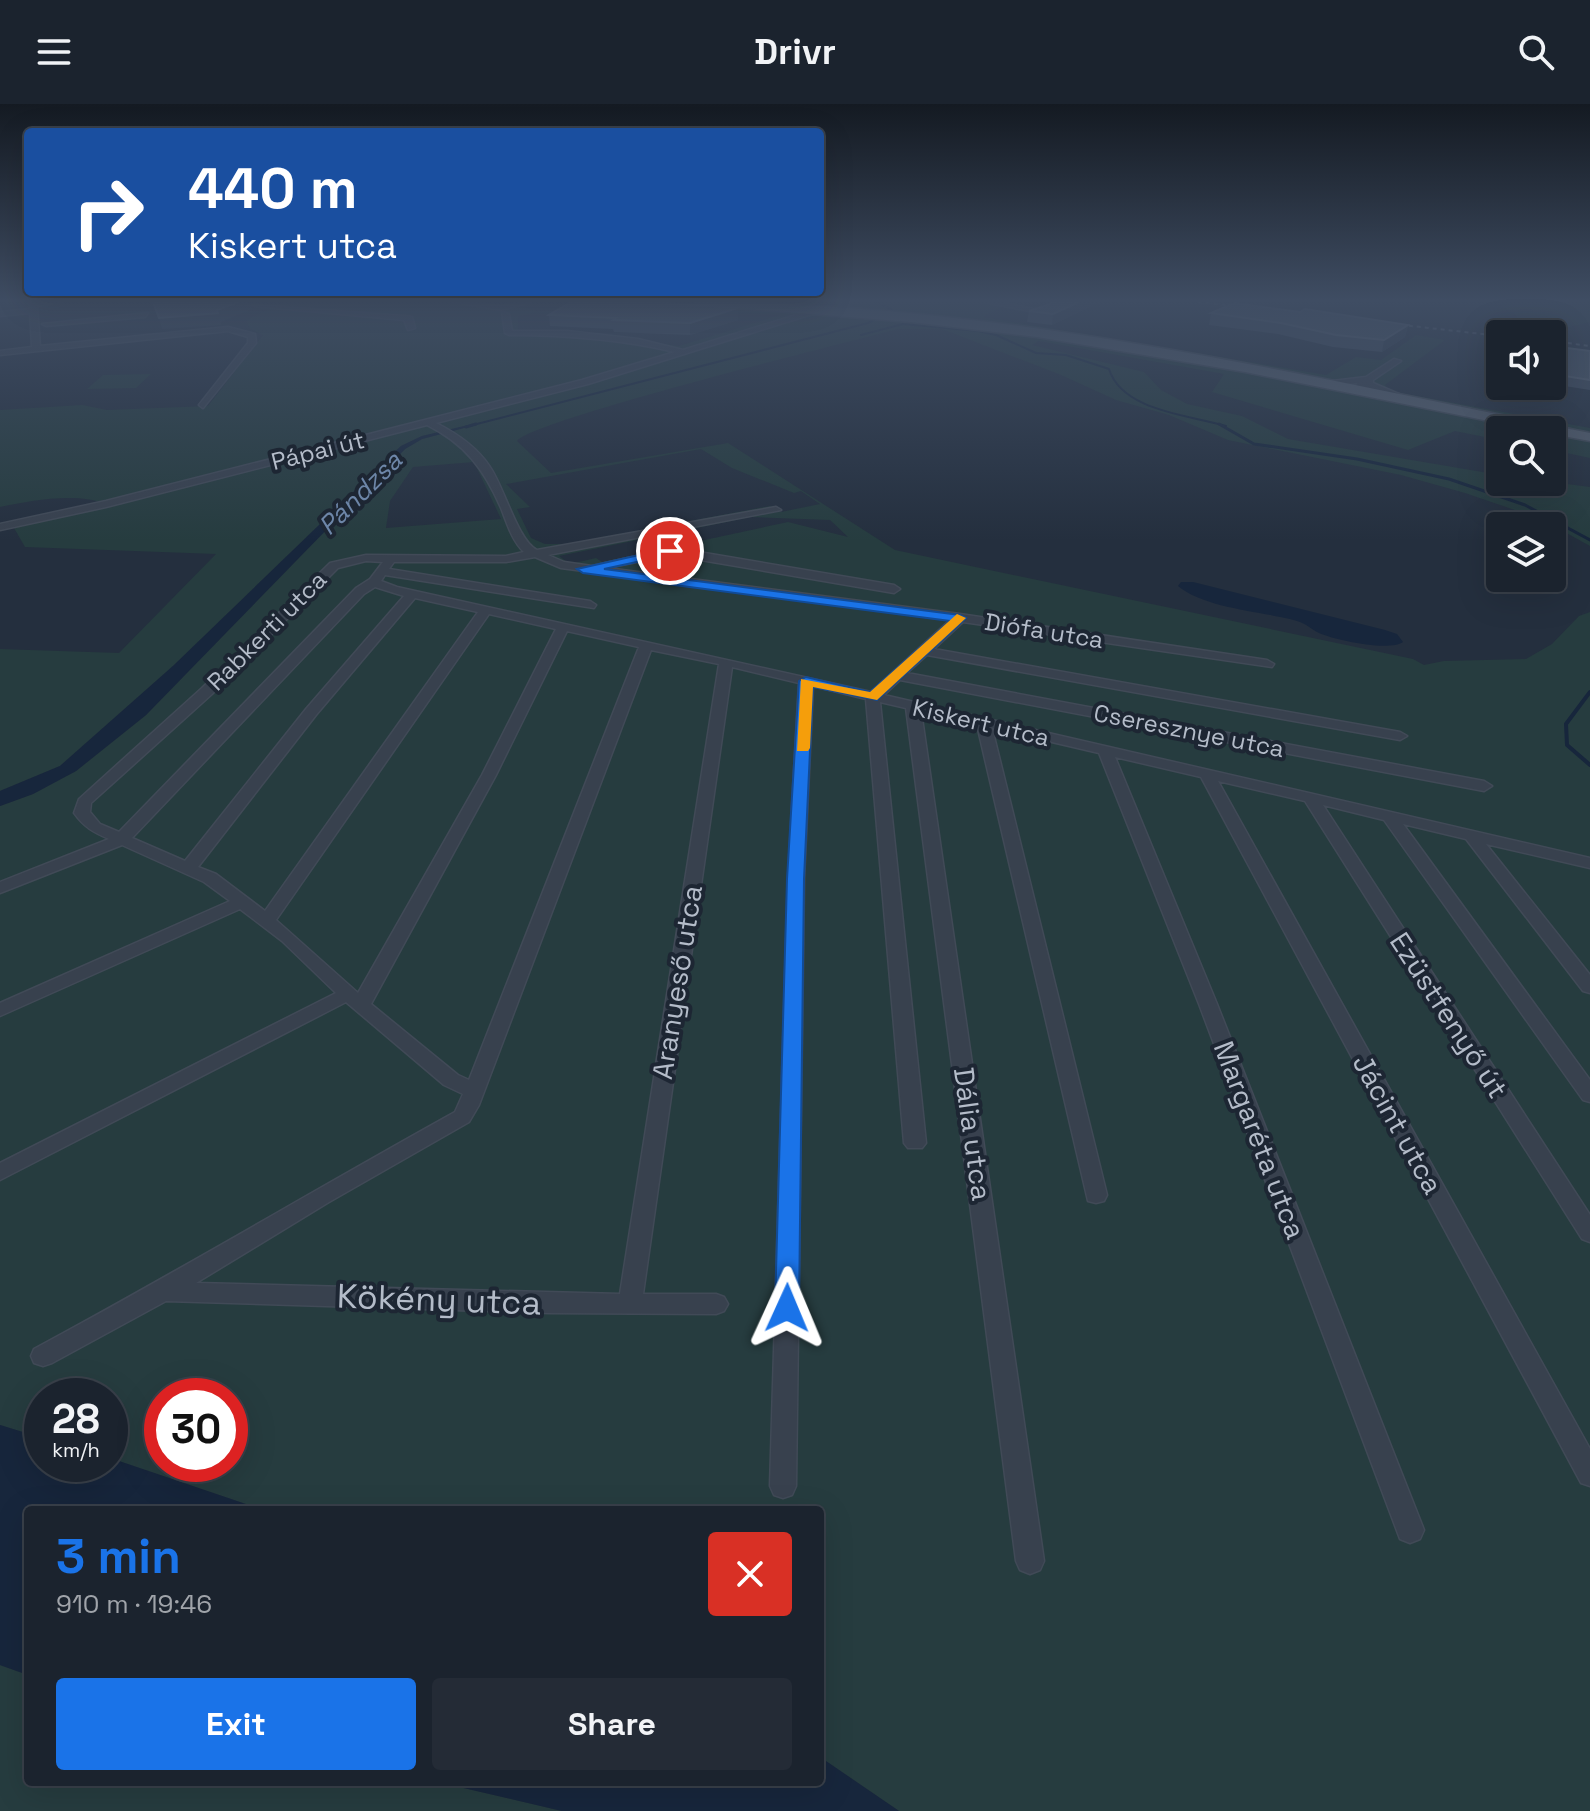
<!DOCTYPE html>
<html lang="en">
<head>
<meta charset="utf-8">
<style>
  :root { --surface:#1b232e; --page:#242b36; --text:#f1f3f6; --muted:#a0a4aa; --line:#39404a; --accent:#1a73e8 }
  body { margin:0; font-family:"Space Grotesk",sans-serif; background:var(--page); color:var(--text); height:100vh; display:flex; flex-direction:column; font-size:30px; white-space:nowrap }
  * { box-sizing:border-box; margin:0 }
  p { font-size:26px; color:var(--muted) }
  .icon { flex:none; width:44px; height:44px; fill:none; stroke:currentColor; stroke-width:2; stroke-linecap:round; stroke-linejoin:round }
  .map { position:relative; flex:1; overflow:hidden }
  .sheet { position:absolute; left:24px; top:1402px; width:800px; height:280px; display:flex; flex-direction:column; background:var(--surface); border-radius:8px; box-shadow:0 8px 32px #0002,0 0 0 2px var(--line) }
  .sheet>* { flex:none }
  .guide { position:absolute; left:24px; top:24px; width:800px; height:168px; border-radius:8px; box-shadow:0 8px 32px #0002,0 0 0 2px var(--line); background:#1a4fa0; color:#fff; overflow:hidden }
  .controls { position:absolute; left:1486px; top:216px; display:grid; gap:16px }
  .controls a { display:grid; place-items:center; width:80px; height:80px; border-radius:8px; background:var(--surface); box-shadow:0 8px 32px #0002,0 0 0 2px var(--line); font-size:40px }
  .speed { position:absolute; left:24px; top:1274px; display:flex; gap:16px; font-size:40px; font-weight:700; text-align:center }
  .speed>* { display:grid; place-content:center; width:104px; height:104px; border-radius:50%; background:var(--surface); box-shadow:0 8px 32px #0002,0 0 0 2px var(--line); line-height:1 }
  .speed small { font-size:20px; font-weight:400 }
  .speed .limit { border:12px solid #d22; background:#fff; color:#111 }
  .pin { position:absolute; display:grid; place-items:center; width:68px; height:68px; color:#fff; margin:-34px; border:4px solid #fff; border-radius:50%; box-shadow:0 2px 8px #0007 }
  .me { position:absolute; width:88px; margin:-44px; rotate:1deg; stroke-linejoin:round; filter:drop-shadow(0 0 6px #0008) }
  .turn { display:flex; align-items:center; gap:28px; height:168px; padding:0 32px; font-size:36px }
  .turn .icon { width:104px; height:104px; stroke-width:2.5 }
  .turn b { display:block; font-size:56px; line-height:68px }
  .round { display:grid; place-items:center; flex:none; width:84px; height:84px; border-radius:8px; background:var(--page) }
  .head { display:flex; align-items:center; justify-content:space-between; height:136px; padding:0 32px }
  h1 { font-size:48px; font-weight:600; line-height:60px; color:var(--accent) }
  .cta { display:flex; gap:16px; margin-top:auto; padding:16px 32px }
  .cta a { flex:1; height:92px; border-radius:8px; background:var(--accent); color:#fff; font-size:32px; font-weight:600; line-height:92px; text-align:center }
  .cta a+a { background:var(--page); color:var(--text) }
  header { display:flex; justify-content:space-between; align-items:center; height:104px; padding:0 32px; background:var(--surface); font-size:36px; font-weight:600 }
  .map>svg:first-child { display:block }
</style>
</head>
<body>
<header><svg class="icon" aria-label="menu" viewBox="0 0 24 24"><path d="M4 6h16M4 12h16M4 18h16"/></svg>Drivr<svg class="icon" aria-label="search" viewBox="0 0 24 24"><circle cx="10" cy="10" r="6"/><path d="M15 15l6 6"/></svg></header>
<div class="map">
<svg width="1590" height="1707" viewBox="0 0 1590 1707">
  <rect width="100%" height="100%" fill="#242f3e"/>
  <path fill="#263c3f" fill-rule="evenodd" d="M285,198h188l23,4 42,-4 -13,6 11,2 -8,5 -10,1v15h55l106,15 101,-31 -162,-13h376l12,2 -23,13 343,58 30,-18 25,3 35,-25 29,5 -60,45 5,6 200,37v30l-38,-8v-20h-52v10l-45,-9 -47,19 -196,-58 12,-18 -185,-33 -7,4 112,27 17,18 26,14 55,12 46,23 212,36v7h52l38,5v59l-49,-27 -76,-26 -64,-18 -173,-35 -59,-25 -53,-15 -55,-25 -119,-46h-44c-49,13 -365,91 -381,112l34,32 177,-30 167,107 518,109 11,6 20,-4 82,-2 26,-15 27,-28 11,-4v1199h-691l-79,-54v-247h-557l-153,-52v-62h-68v42l-42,-13v-619l33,-12 43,-23 70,-56 259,-266 17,-10 48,-13 -48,10 -21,10 -228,220 -113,100 -60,25v-142l119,4 97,-99 -191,-7 -11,-19 96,-23c-35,-13 -74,-5 -110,2v-97l82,-5 25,5 101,-4 55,-71 -13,-6 -3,-7 3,-4zM701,345l31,19 62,25 7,-2 19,13 -39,8 -11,-6 -203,38h-22l-14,-6 -14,-29 13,-2 -24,-23zM474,358l27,57 -115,9 4,-27 23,-34zM751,413l79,3 18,17 -60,-15 -186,40 -6,-4 -26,6 -11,-8zM162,1292h68v68h-68z
    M1496,198h94v20l-38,9 -32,-3 -4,-13z
    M151,270l-15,14 -49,1 16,-14z
    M0,1561l28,10v107h410l124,29h-562z"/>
  <path fill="#17263c" d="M468,321l4,1 -50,13 -17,10 -259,266 -70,56 -43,23 -33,12v-15l60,-25 113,-100 228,-220 21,-10z
    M1193,478l192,48 12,4 6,8c-14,10 -68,-2 -84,-9 -8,-4 -14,-10 -22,-12 -35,-10 -91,-12 -119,-35l3,-4z
    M0,1321l42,13v26h68v-6l153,52h-235v165l-28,-10z
    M820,1653l79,54h-337l-124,-29h382z"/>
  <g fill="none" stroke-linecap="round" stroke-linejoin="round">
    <path stroke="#17263c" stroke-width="2" d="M861,231l42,-11 75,7 18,4 40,18 30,2 43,14c13,42 80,46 117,57
      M469,322l399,-103 24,-13 -15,-8"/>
    <path stroke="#17263c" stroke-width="3" d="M1219,320l35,20 103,15 92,20 76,26 65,35
      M466,323l10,-3"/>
    <path stroke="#17263c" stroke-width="4" d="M1590,588l-24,32 1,21 23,20"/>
    <g stroke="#414a57" stroke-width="3">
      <path id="street" d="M29,198h32l-24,4 3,40 188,-19 27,7 1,9 -53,65 -4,-3 49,-62v-6l-20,-6 -228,24v-4l32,-4 -2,-34 -30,3v-4l30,-3z
        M211,198l193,14 8,1 3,11 -7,2 -4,-10z
        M454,198l47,4 30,-4 -30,8z
        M984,198h16l48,10 -4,2z
        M815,205l7,2 -234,73 -152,39c22,11 41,24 54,44 14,20 28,74 47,83l239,-43 5,3 -233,45 16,7 28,4 90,-20 5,4 207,35 6,4 -6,4 -223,-38 -64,13 353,46 307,46 7,4 -2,3 -309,-45 -29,27 466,83 7,4 -7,4 -473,-85 -20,18 577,108 8,5 -8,5 -584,-111 -16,15 706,163v10l-104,-24 104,131v18l-7,-2 -117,-152 -63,-15 187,256v22l-7,-2 -199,-280 -61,-15 267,410v27l-8,-3 -277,-438 -87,-20 372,668v37l-9,-3 -380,-706 -86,-20 102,247 207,526 -4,9 -10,4 -10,-4 -201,-535 -100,-251 -107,-25 115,467 -3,6 -8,2 -8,-2 -111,-476 -56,-14 123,850 -4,9 -10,4 -10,-4 -4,-9 -110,-853 -26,-6 46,441 -4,5h-14l-4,-5 -38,-444 -53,-13 -9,193 -8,607 -4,9 -9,3 -9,-3 -4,-9 18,-607 11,-196 -67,-16 -89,627h73l8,3 4,7 -4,7 -8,3 -166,-1 -384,-12 -114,62 -9,3 -9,-3 -3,-7 3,-7c142,-76 280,-159 421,-237l8,-18 -19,-9 -98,-83 -346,178v-17l336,-170 -54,-52 -42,-32 -240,107v-13l230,-102 -26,-19 -82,-37 -122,48v-11l109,-43c-16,-7 -25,-12 -35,-26l5,-14 123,-111 128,-125 36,-8 140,1 18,-4c-12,-11 -17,-29 -23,-44 -17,-39 -36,-64 -74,-83l-321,82 -106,23v-6l106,-23 476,-121 93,-28c-55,-13 -110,-17 -166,-17l-4,-2 -3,-21 7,2 3,17h55l71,8 45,11zM535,453l26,11 389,52 -79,72 -474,-105 -16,-6 4,-6 209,33 2,-3 -6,-4 -201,-32 5,-7h112zM366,457l17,1 -13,17 -14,9 -237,244 -19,-8 -10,-12 1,-9 121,-109 126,-126zM375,483l29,9 -98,113 -121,152 -53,-23 232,-244zM415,494l63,14 -213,299 -49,-37 -18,-7 118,-152zM489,510l67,15 -74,146 -124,218 -82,-73zM567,527l72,16 -170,433 -11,-5 -87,-71 125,-229zM651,546l68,14 -99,630 -424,-11 133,-81 140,-80 10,-17z
        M148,209l-3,4 -99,9 -4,-2z
        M1394,255l7,2 -28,19v3l28,12v4c-16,-1 -29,-13 -45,-12l1,-4 -37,3 -4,-3 50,-6z"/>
    </g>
    <g stroke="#414a57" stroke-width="3">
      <path id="secondary" d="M840,198h10l-3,5 17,7 -5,3 -22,-7z"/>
    </g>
    <g stroke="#414a57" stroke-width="3">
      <path id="primary" d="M694,198c303,0 601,72 896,131v8l-38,-7v-4h-19l-288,-58 -208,-35 -126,-15 -211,-17z"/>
    </g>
    <use href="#street" fill="#38414e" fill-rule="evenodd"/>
    <use href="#secondary" fill="#465061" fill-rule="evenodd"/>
    <use href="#primary" fill="#56606e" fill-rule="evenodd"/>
    <path stroke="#5a6575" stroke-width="2" stroke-dasharray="4 4" stroke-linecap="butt" d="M1198,198l51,6
      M1385,219l115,13
      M1552,237l38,5"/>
  </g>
  <path fill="#3f4b5c" d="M1050,198h50l-48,23 -25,-3 2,-11 21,-7z
    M1211,209l197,12 -3,12 -23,15 -49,-5 -55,-13 -69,-9z
    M549,211l189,5 -48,15 -76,-3 -1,-3 -63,-3z
    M1552,242l38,5v39l-38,-6z
    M1500,250v21l-15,-3 3,-9z"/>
  <path fill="#2f3b4b" d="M238,198h12l2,7 -31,13v3l-59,4 -3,-11 58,-8z
    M1079,198h21l-48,23 1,-11z
    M738,204v12l-48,15v-12z
    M1408,221l-3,12 -23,15 2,-12z"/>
  <path fill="#4b5868" stroke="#5c6777" stroke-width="2" d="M153,198h85l-21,8 1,3 -59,5z
    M571,198h79l88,6 -48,15 -77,-3 3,-2 -67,-3z
    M1050,198h29l-26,12 -24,-3 21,-7z
    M1234,199l66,9 5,-3 103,16 -24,15 -48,-5 -55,-12 -70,-10z
    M1552,242l38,5v29l-38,-6z
    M1500,250v11l-12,-2z"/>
  <linearGradient id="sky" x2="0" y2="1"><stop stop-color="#141a22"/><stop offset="0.45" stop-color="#3f4d63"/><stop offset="1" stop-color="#3f4d63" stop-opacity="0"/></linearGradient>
  <rect width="1590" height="437" fill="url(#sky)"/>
  <path fill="#1a73e8" stroke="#114b97" stroke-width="2" d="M670,444l4,1v5l-70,15 356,46 6,3 -89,82 -64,-13 -9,192 -5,429 -3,7 -9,3 -8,-3 -4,-7 12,-429 12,-198 7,-4 64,15 80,-71 -367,-48 -6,-4z"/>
  <path fill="#f59e0b" d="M957,510l9,4 -89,82 -64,-13 -3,61 -2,3h-11l4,-72 69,13z"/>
  <g text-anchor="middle" stroke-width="8" stroke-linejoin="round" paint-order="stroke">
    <g font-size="24" fill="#b4bcc9" stroke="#1d2633">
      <text transform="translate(318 347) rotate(-14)" y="8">Pápai út</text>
      <text transform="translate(267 527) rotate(-45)" y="8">Rabkerti utca</text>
      <text transform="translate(1044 527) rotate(9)" y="8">Diófa utca</text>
      <text transform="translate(981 619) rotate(13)" y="8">Kiskert utca</text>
      <text transform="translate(1189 627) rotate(11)" y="8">Cseresznye utca</text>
    </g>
    <g font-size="26" font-style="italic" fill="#6d86a8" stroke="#1d2633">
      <text transform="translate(360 389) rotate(-45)" y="9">Pándzsa</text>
    </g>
    <g font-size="28" fill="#b4bcc9" stroke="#1d2633">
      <text transform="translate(677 878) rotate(-81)" y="10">Aranyeső utca</text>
      <text transform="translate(1449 911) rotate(57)" y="10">Ezüstfenyő út</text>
      <text transform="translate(1398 1020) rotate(61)" y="10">Jácint utca</text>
      <text transform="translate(973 1030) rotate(82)" y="10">Dália utca</text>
      <text transform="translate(1260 1036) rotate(69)" y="10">Margaréta utca</text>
    </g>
    <g font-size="34" fill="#b4bcc9" stroke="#1d2633">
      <text transform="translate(439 1195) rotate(2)" y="12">Kökény utca</text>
    </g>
  </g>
</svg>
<div class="controls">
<a><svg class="icon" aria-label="sound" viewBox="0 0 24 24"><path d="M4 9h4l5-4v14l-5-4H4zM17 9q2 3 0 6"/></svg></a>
<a><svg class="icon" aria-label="search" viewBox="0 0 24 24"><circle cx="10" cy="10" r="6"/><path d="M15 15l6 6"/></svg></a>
<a><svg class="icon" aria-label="layers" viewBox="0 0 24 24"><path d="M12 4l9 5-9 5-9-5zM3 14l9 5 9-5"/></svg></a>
</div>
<div class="speed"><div>28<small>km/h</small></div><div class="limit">30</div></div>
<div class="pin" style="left:670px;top:447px;background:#d93025"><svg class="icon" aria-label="arrive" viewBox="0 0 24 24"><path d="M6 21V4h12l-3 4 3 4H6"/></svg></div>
<svg class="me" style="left:787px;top:1204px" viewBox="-20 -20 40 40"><path d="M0-17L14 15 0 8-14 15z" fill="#1a73e8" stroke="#fff" stroke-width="4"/></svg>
<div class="guide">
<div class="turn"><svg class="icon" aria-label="right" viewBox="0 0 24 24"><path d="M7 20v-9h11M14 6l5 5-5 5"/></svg><div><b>440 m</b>Kiskert utca</div></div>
</div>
<section class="sheet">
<div class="head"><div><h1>3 min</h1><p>910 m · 19:46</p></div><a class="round" style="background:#d93025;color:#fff"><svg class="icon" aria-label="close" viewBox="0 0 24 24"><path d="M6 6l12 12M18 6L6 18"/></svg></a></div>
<div class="cta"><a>Exit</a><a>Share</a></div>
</section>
</div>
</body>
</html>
